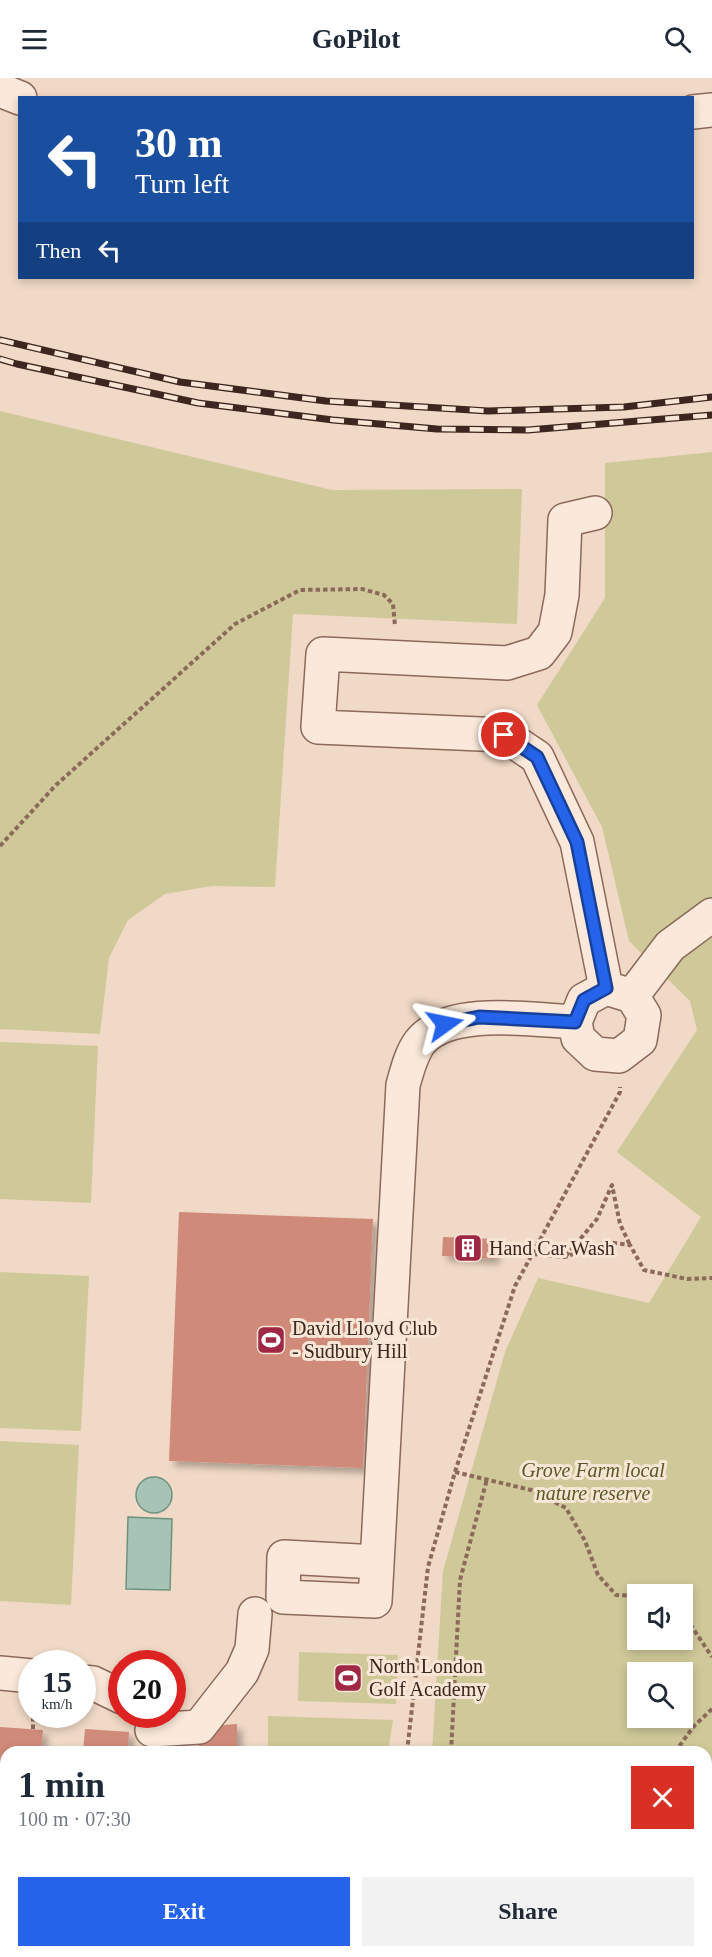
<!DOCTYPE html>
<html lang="en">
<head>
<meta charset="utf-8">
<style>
  :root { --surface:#fff; --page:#f2f2f3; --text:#1f2937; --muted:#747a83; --accent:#2563eb }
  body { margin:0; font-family:"Times New Roman",serif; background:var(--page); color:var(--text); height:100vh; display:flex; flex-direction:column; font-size:22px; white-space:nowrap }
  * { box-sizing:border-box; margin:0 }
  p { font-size:20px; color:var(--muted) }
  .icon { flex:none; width:33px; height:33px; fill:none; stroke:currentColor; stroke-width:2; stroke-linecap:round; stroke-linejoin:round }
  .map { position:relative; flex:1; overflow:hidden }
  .details { position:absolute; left:0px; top:1668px; width:712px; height:212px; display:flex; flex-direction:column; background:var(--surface); border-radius:18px 18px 0 0; box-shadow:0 3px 9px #0003 }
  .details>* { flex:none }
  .hud { position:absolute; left:18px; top:18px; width:676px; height:183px; border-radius:0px; box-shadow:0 3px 9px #0003; background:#1a4fa0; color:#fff; overflow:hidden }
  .tools { position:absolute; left:627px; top:1506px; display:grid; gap:12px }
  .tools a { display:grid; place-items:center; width:66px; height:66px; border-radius:0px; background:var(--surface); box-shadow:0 3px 9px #0003; font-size:30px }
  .speed { position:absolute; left:18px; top:1572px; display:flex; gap:12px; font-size:30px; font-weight:700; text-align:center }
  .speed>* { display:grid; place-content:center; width:78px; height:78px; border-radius:50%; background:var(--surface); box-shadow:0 3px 9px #0003; line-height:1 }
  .speed small { font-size:15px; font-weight:400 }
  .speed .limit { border:9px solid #d22; background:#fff; color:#111 }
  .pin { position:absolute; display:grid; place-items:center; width:51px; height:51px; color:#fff; margin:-26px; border:3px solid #fff; border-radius:50%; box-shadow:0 2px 6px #0007 }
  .me { position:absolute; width:66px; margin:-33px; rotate:78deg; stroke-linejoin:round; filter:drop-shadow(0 0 4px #0008) }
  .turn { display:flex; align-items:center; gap:21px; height:126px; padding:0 18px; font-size:27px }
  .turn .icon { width:78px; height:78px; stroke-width:2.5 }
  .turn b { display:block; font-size:42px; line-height:51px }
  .then { display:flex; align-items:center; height:57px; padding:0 18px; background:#0003; gap:12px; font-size:22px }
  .round { display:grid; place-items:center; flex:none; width:63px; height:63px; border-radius:0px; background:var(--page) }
  .headline { display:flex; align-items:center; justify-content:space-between; height:102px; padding:0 18px }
  h1 { font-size:36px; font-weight:800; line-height:45px }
  .cta { display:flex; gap:12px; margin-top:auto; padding:12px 18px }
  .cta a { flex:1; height:69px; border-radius:0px; background:var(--accent); color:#fff; font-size:24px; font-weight:800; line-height:69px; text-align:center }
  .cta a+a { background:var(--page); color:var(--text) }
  header { display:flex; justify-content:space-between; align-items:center; height:78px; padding:0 18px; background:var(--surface); font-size:27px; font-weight:800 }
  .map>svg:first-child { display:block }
</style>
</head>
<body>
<header><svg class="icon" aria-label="menu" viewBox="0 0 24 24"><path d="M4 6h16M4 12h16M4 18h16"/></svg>GoPilot<svg class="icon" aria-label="search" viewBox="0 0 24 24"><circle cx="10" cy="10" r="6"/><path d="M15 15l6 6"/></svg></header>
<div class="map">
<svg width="712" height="1879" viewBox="0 0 712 1879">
  <defs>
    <filter id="shadow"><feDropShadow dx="5.5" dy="5.5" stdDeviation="3" flood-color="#0004"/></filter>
  </defs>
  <rect width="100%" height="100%" fill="#f0d9c6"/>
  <path fill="#cfc999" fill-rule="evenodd" d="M0,333l332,79 190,-1 -5,135 -224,-10 -18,273 -63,-1 -47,8 -37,26 -19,38 -9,76 -100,-5z
    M712,374v1505h-296l1,-5h289v-200h-274l11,-181 62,-219 33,-74 111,25 52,-86 -84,-65 80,-122 -7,-29 -61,-60 -27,-114 -65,-122 68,-107v-135zM638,1516h44v46h-44zM638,1594h44v46h-44z
    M0,964l98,4 -7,157 -91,-4z
    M0,1194l89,4 -8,155 -81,-3z
    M0,1363l79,4 -8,160 -71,-4z
    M299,1574l99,3 -2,49 -98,-3z
    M268,1638l125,4 -5,32h-120z
    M318,1874h79l1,5h-80z"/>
  <path fill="#a7c3b5" stroke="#6d9380" stroke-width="1.5" d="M136 1417a18 18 0 1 1 36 0a18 18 0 1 1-36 0Z
    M128,1439l44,2 -2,71 -44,-1z"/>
  <path fill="#d08a7a" filter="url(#shadow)" d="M179,1134l194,7 -10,249 -194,-7z
    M443,1159l52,2 -1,20 -52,-3z
    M237,1646v28h-39l1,-25z
    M0,1649l43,3 -2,22h-35v19h-6z
    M85,1651l44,3 -1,20h-45z
    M69,1874h44v5h-44z"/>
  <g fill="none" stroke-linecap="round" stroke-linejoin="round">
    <g stroke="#8c695a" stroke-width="36">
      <path id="minor" d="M0,12l20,8
        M693,34l19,-2
        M595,435l-30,7 -3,75 -7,37 -16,21 -32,10 -184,-9 -5,73 186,8 33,22 40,85 29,146
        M606,910l26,8 12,19 -4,25 -21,16 -24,-2 -17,-16 -3,-16 9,-22z
        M632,918l38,-50 42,-31
        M377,1484l-93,-5 -1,40 92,4 28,-516c4,-14 8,-31 17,-43 29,-36 113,-22 155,-20
        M0,1595l32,3
        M82,1604l11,1 29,14
        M152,1652l47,-3 43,-55 10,-23 3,-35
        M157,1879v-5"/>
    </g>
    <path stroke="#8c695a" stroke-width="4" stroke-dasharray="4.5 3" stroke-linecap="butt" d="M0,768l56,-61 179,-161 65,-34 62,-1 22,6 9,9 2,22
      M533,1176l32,3 41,-15 24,3 14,25 43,9 25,-1
      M566,1178l31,-37 15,-34 8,39 10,21
      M455,1394l76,18 35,18 19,33 13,34 18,20 22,1
      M682,1534l30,45
      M33,1651v-15
      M407,1674l21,-185 27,-95 60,-186 105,-194v-5
      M451,1674l9,-172 27,-101
      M675,1674l19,-26 18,-17
      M0,1741h6
      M520,1874l18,5
      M8,1879v-5
      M650,1879l1,-5"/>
    <use href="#minor" stroke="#fae9da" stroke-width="33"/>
    <g stroke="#3c261f" stroke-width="7">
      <path id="rail" d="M0,262l180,42 146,19 162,10 136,-4 88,-10
        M0,281l17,5 181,39 135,17 104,9 91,1 184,-15"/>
    </g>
    <use href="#rail" stroke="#f7e6d6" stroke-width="4.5" stroke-dasharray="14" stroke-linecap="butt"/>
  </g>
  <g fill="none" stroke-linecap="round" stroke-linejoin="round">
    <g stroke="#184099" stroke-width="15">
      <path id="route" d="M445,946l34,-7 96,5 9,-22 22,-12 -29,-146 -40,-85 -33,-22"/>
    </g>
    <use href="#route" stroke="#2563eb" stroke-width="10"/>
  </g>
  <defs>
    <g id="building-square" transform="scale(1.5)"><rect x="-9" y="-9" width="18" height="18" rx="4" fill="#9e2845" stroke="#f7e6d6"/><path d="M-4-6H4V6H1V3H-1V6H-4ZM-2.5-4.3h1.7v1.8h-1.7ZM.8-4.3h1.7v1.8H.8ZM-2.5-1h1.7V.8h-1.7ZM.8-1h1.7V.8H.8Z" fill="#fff"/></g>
    <g id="stadium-square" transform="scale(1.5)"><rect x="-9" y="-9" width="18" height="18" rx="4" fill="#9e2845" stroke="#f7e6d6"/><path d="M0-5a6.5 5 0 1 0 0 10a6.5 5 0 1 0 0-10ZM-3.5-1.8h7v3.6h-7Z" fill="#fff"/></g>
  </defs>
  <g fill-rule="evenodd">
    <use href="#building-square" x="468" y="1170"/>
    <use href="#stadium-square" x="271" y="1262"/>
    <use href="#stadium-square" x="348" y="1600"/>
  </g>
  <g text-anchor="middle" stroke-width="6" stroke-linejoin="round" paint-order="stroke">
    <g font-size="20" fill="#3c261f" stroke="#f7e6d6" text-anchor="start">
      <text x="489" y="1177">Hand Car Wash</text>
      <text x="292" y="1257">David Lloyd Club<tspan x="292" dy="23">- Sudbury Hill</tspan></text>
      <text x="369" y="1595">North London<tspan x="369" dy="23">Golf Academy</tspan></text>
    </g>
    <g font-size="20" font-style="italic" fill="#585925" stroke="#f7e6d6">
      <text x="593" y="1399">Grove Farm local<tspan x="593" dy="23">nature reserve</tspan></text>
    </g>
  </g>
</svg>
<div class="tools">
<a><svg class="icon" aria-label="sound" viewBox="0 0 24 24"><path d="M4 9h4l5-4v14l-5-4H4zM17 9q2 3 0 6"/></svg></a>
<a><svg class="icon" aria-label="search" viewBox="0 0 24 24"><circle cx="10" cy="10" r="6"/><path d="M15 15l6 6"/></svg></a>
</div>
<div class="speed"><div>15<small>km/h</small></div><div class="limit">20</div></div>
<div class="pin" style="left:504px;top:657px;background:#d93025"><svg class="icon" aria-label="arrive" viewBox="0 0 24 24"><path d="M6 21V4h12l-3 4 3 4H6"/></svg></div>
<svg class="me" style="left:445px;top:946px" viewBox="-20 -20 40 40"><path d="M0-17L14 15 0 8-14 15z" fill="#2563eb" stroke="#fff" stroke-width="4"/></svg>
<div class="hud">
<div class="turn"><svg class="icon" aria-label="left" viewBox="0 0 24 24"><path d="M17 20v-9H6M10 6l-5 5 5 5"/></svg><div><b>30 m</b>Turn left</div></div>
<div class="then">Then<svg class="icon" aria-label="left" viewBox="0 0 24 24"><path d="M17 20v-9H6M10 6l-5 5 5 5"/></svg></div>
</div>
<section class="details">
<div class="headline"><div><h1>1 min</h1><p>100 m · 07:30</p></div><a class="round" style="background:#d93025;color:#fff"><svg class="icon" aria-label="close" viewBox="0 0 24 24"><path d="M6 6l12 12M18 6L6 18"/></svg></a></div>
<div class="cta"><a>Exit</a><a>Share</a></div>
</section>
</div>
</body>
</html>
